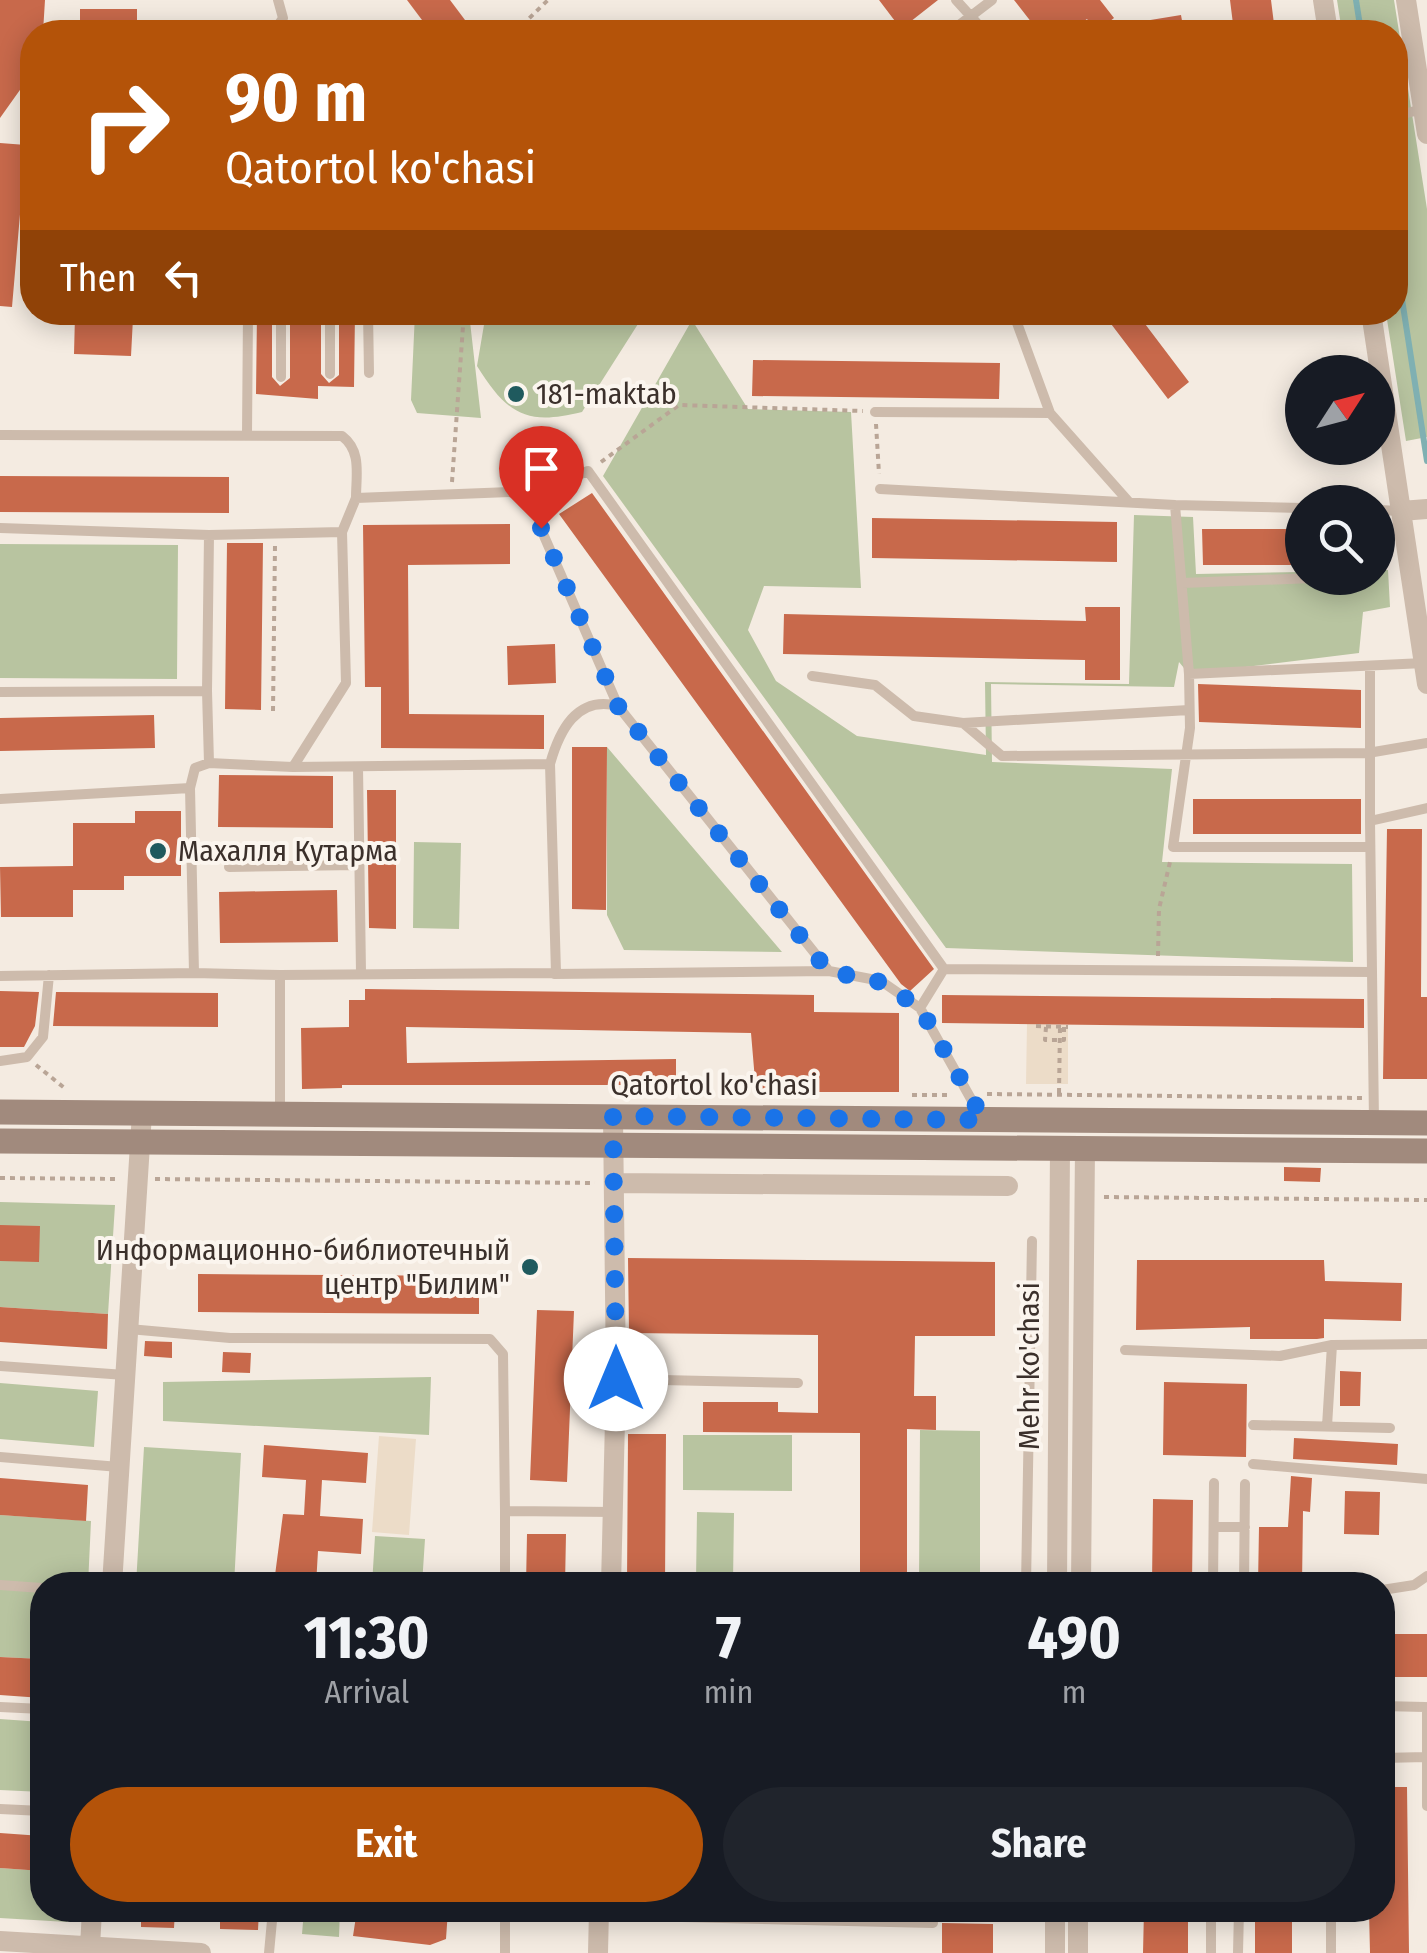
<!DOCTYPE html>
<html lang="en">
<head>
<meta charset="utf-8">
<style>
  :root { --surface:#171b24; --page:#20242c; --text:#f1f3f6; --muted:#9ea1a6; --accent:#b45309 }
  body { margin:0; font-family:"Fira Sans Condensed",sans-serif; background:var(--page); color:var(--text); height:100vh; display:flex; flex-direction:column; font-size:38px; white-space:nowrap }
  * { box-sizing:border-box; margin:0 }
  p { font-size:32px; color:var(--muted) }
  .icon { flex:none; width:55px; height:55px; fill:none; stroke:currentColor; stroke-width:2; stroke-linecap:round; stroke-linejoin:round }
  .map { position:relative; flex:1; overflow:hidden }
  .side { position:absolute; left:30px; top:1572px; width:1365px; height:350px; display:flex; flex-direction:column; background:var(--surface); border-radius:40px; box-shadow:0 5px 25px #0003 }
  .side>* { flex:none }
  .banner { position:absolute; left:20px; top:20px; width:1388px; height:305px; border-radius:40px; box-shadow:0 5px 25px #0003; background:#b45309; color:#fff; overflow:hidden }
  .needle { width:65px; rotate:54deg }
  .fabs { position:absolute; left:1285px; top:355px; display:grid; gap:20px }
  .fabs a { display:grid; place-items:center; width:110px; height:110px; border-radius:50%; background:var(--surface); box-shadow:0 5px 25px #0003; font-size:50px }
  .pin { position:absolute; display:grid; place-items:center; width:85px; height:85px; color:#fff; margin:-102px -42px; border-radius:50% 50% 50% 0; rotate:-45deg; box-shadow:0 0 10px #0007 }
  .pin .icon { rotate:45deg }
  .me { position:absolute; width:110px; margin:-55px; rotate:0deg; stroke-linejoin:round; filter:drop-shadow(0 0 8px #0008) }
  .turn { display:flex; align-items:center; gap:35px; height:210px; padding:0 40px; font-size:45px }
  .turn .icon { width:130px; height:130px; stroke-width:2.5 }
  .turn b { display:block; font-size:70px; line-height:85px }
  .then { display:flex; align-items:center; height:95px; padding:0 40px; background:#0003; gap:20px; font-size:38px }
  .eta { display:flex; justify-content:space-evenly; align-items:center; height:170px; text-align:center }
  .eta b { font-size:60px; font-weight:700; line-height:70px }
  .action { display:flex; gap:20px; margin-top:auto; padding:20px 40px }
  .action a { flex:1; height:115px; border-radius:60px; background:var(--accent); color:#fff; font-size:40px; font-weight:700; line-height:115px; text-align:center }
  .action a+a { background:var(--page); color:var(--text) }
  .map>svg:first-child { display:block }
</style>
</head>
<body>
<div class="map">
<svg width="1427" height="1953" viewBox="0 0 1427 1953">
  <rect width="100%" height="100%" fill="#f4ebe1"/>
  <path fill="#b8c4a0" d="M1337,0h57l33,209v228l-21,4 -20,-128 9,-1v-280h-53z
    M415,313h54l12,105 -64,-5 -6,-13z
    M486,313v-1l159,1 -63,99c-56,14 -75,2 -105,-46z
    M692,320l56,89 103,3 10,176 -97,-2 -16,44 28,51 81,55 129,19 -1,-73 144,2 5,-169 59,2 3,57 106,-2v6h76v-8h10l2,37 -27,5 -4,41 -170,21 -10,-12 -5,25 -183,-3 1,78 180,7 -10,93 190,2 1,98 -407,-14 -343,-472z
    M0,544l178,1 -1,134 -177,-1z
    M607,747l175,205 -158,-2 -17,-35z
    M414,842l47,1 -2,86 -46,-1z
    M0,1202l115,3 -7,109 -108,-7z
    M431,1377l-2,58 -266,-14v-39z
    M0,1383l98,8 -4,56 -94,-8z
    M920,1430l60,1v152h-61z
    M683,1435h109v56l-109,-1z
    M144,1447l97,6 -7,132h-98z
    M697,1512l37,1 -1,69 -37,-1z
    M0,1515l91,6 -3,64h-46v74l-42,-2z
    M375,1536l50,3 -3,46h-50z
    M0,1719l42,3v70l-42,-2z
    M0,1868l42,3v39h25v12l-67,-4z
    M304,1910h36l-1,27 -37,-3z"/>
  <path fill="#ecdcc8" d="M1027,1024l41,1v59h-42z
    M379,1436l37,3 -7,96 -37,-3z"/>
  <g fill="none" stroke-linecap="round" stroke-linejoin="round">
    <path stroke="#7fb0b2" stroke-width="6" d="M1356,0l5,32
      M1395,254l32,207"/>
  </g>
  <path fill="#c8694b" d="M0,0h45l-2,32h-11v41l-32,45z
    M407,0h43l24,32h-43z
    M879,0h59l-37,29z
    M1014,0h86l14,18 -18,14 -9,-13 -18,13h-30z
    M1230,0h41l4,32h-41z
    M80,9h57v23h-57z
    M1181,15l3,17h-57l-1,-8z
    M0,143l26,2 -14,162 -12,-1z
    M257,312h15v65l8,9 10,-8v-66h31v62l8,9 10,-8v-63h16l-1,75 -36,-1v13l-62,-5z
    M1102,312h34l53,70 -21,17z
    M75,315l58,3 -2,38 -57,-2z
    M753,360l247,3 -1,36 -247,-3z
    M0,476l229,1v36l-229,-1z
    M592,493l342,476 -24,22 -9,-7 -342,-470z
    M872,518l245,4v40l-245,-4z
    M510,524v40l-102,1 1,149 135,1v34l-163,-1v-61h-16l-2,-162z
    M1202,529h100v36h-99z
    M227,543h36l-2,167 -36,-1z
    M1085,607h35v73h-35v-20l-302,-6 1,-40 302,7z
    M555,644l1,39 -48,2 -1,-39z
    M1198,684l163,6v38l-162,-6z
    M154,715l1,33 -155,3v-33z
    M572,747h35l-1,163 -34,-1z
    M219,775l114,1v52l-115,-1z
    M367,790h29v139l-27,-1z
    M1193,799h168v35h-168z
    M135,811h46v65h-57v14h-51v27h-72l-1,-50 73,-1v-43h62z
    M1387,829h35l-1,168h6v82h-44z
    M337,890l1,52 -118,1 -1,-51z
    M365,989l449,6v17l85,1v79h-143l-5,-59 -345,-6 1,36 269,-4v26h-334v3l-40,1 -1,-61 48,-1v-27h16z
    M0,991l39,1 -4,34 -11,21h-24z
    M56,992l162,1v34l-165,-1z
    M942,995l422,4v29l-422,-5z
    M1284,1167l37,1 -1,14 -36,-1z
    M0,1225l40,1 -1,36 -39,-1z
    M628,1258l367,4v74h-80l-1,60h22v34l-29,-1v156h-47v-152l-157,-1v-30h75v10l40,1v-78l-189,-2z
    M1137,1260h187l1,21 77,2 -1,38 -77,-2v19l-7,1h-67v-12l-114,3z
    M198,1274l281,2v38l-281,-2z
    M0,1307l108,7 -1,35 -107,-7z
    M537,1310l37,1 -7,171 -37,-2z
    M145,1341l27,1v16l-28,-2z
    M223,1352l28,1 -1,20 -28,-1z
    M1340,1371l21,1 -1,34h-20z
    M1164,1382l83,2 -1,73 -83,-2z
    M628,1434h38l-1,151h-38z
    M1294,1438l104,6 -1,21 -104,-6z
    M264,1445l104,8 -2,30 -44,-3 -2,36 43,3 -2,35 -43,-3 -2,34 -42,-2 9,-69 21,1 2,-35 -44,-3z
    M1291,1476l21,2 -2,34 -7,-1 -1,74h-44l1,-58h29z
    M0,1478l88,7 -2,36 -86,-6z
    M1345,1491l35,1 -1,43 -35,-1z
    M1153,1499l40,1 -1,85h-40z
    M527,1534h39l-1,51h-39z
    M1382,1634h45v43h-45z
    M0,1657l42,2v39l-42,-3z
    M1382,1787h25l2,166h-39l-1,-43h13z
    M0,1833l42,3v35l-42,-3z
    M141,1910h34l-1,18 -33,-1z
    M220,1910h39l-1,20 -38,-1z
    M357,1910h91l-2,29 -16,6 -77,-9z
    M1144,1910h44v43h-45z
    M1255,1910h37v43h-37z
    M942,1923l51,1v29h-51z"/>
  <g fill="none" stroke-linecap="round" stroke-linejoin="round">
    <path stroke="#b9a596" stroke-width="4" stroke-dasharray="5 5" stroke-linecap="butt" d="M515,32l33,-32
      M876,424l3,50
      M601,462l78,-57 184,6
      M452,482l12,-170
      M273,711l2,-166
      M1158,956l1,-47 11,-47
      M1036,1026l32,1
      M1046,1027l-1,13h19v-15
      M36,1065l31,25
      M1059,1093l1,-66
      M987,1094l375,4
      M912,1095h40
      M0,1178l120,1
      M155,1179l440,4
      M1104,1197l323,3"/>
    <path stroke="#cdbbac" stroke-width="10" d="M956,0l29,32
      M274,32l9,-14 -5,-18
      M950,32l42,-32
      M1395,116l28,-7
      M368,312l1,61
      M1013,312l37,101
      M330,374v-62
      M281,377v-65
      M875,412l175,1 79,89
      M247,434l1,-122
      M0,435l342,1c20,15 14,39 14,62
      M880,489l295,16
      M538,491l3,38 77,177 211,265 52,10 39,27 60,107
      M1378,510l23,1
      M0,528l209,7 133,-3 14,-34 182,-7 50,-20 356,498 -24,39
      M342,532l4,151 -53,84 257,-3
      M1182,583l131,-5
      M1370,666v155
      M1189,674l-14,-169 127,3
      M812,676l63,9 39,31 49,7 39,33 366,-3 59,-10
      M207,691l2,72
      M0,692l207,-1 2,-156
      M963,723l226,-13
      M358,767l3,206
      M0,799l190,-11
      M1369,847h-196l17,-119 -1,-54 235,-11
      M229,867l129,-2
      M944,969l427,3
      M194,973l86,2
      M554,974l275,-3
      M0,976l194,-3 -4,-185 5,-20 14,-5 84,4
      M0,1061l27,-4 16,-20 6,-62
      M280,1116v-141l276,-2 -6,-209c9,-32 26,-69 68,-58
      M1374,1122l-4,-301 57,-13
      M129,1329l101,9 260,1 13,15 2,157 109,1
      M1125,1350l155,6 52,-11 95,-1
      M0,1366l125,9
      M616,1379l182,4
      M1253,1425l137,3
      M1327,1426l5,-81
      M0,1457l119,10
      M1253,1464l174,15
      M1214,1527h31
      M0,1585l42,3
      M505,1585v-74
      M1026,1585l6,-344
      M1213,1585l1,-102
      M1244,1585l1,-101
      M1382,1590l32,-5 13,-9
      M1382,1706l43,1
      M0,1707l42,2
      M1427,1707v99
      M1382,1758l44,-1
      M0,1809l42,2
      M599,1915l334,8
      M269,1953l4,-43
      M505,1953v-43
      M1211,1953v-43
      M1238,1953l1,-43
      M1331,1953v-43"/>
    <path stroke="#cdbbac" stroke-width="20" d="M1323,0l5,32
      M1406,0l21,134
      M1371,312l56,372
      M1401,511l26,-2
      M615,1183l393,3
      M112,1585l30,-472
      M611,1585l5,-206 -3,-263
      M1057,1585l3,-437
      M1081,1585l4,-437
      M0,1941l201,12
      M90,1947l2,-37
      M598,1953l1,-43
      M1055,1953v-43
      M1078,1953v-43"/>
    <path stroke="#a18a7d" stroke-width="25" d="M0,1112l1427,11
      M0,1141l1427,10"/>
  </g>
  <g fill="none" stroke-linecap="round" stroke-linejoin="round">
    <path stroke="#1a73e8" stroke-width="18" stroke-dasharray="0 32.4" d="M541,528l77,178 210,265 53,11 39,26 64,112 -371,-4 3,263"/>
  </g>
  <g fill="#1f5a5e" stroke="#fbf5ee" stroke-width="4">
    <circle cx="516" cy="394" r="10"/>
    <circle cx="158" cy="851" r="10"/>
    <circle cx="530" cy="1267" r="10"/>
  </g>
  <g text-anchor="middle" stroke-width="8" stroke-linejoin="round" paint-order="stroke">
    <g font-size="30" fill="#3b302b" stroke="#fbf5ee" text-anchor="start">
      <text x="536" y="404">181-maktab</text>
      <text x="178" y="861">Махалля Кутарма</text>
      <text x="510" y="1260" text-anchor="end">Информационно-библиотечный<tspan x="510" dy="34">центр "Билим"</tspan></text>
    </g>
    <g font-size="30" fill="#3b302b" stroke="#fbf5ee">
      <text x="714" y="1095">Qatortol ko'chasi</text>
      <text transform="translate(1029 1366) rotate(-90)" y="10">Mehr ko'chasi</text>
    </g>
  </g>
</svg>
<div class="fabs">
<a><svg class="needle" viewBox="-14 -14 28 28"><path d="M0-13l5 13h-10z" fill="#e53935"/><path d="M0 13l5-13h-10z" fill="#9ea1a6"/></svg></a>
<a><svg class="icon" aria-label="search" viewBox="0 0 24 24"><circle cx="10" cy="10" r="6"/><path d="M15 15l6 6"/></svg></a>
</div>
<div class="pin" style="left:541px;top:528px;background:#d93025"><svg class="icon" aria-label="arrive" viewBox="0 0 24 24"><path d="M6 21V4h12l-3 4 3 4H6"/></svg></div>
<svg class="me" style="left:616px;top:1379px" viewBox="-20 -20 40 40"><circle r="19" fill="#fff"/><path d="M0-13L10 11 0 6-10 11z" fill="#1a73e8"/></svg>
<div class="banner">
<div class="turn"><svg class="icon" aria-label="right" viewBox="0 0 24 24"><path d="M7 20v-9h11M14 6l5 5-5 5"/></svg><div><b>90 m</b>Qatortol ko'chasi</div></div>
<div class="then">Then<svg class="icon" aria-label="left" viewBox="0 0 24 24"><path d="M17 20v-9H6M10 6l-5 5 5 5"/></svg></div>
</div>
<section class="side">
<div class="eta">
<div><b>11:30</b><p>Arrival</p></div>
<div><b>7</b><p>min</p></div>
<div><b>490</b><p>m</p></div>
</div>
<div class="action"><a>Exit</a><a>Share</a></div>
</section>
</div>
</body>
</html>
